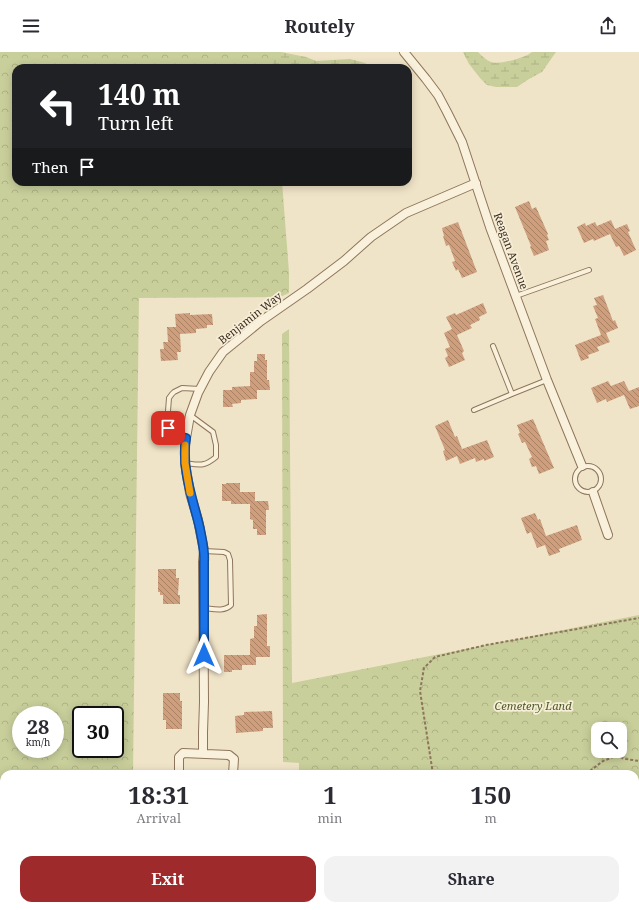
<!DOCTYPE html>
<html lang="en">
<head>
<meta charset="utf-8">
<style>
  :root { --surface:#fff; --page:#f2f2f3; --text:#2b2b33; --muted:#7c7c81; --accent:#9e2a2b }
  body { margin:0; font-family:"Noto Serif",serif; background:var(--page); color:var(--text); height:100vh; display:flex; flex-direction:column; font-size:15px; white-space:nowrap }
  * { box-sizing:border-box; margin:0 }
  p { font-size:13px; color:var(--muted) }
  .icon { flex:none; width:22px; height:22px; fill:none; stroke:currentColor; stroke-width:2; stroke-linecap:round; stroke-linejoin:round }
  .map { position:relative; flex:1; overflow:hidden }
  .side { position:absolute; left:0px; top:718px; width:639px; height:140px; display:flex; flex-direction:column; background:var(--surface); border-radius:12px 12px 0 0; box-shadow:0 2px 10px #0003 }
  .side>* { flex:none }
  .hud { position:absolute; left:12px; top:12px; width:400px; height:122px; border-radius:12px; box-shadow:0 2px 10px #0003; background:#202124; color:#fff; overflow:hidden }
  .tools { position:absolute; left:591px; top:670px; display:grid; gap:8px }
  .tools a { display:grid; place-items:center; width:36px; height:36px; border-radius:8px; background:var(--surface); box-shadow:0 2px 10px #0003; font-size:20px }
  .speed { position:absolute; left:12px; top:654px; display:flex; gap:8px; font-size:20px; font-weight:700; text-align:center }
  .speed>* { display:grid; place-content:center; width:52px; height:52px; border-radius:50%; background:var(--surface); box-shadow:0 2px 10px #0003; line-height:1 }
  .speed small { font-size:10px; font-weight:400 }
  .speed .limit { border:2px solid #111; border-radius:6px; background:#fff; color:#111 }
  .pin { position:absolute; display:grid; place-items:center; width:34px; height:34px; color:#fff; margin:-17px; border-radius:8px; box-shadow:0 2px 6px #0006 }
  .me { position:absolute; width:44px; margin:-22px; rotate:0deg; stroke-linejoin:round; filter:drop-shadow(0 0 3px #0008) }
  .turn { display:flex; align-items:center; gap:14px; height:84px; padding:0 20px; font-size:18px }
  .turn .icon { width:52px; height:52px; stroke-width:2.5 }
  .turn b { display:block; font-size:28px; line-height:34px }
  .then { display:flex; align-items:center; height:38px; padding:0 20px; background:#0003; gap:8px; font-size:15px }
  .eta { display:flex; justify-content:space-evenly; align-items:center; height:68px; text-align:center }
  .eta b { font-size:24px; font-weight:700; line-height:28px }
  .cta { display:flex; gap:8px; margin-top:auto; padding:8px 20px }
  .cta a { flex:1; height:46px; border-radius:12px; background:var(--accent); color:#fff; font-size:16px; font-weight:700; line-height:46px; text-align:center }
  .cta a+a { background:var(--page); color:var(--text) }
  header { display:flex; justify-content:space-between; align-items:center; height:52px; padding:0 20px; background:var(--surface); font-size:18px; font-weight:700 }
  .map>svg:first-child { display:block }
</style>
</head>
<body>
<header><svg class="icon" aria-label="menu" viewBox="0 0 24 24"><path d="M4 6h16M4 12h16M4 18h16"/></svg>Routely<svg class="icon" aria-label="share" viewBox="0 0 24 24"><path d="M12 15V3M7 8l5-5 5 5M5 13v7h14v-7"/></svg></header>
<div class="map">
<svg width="639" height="858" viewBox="0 0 639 858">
  <defs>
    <pattern id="wetland-marsh" width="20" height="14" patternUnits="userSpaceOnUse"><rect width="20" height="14" fill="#c9cf9b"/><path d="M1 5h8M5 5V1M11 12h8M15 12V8" fill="none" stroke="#aeb285"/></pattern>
    <pattern id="park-crowns" width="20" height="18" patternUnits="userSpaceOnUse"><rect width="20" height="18" fill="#c9cf9b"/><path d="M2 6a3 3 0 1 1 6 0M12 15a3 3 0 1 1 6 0" fill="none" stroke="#aeb285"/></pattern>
    <pattern id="building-back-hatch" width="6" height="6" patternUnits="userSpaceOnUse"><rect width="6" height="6" fill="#cf9f7d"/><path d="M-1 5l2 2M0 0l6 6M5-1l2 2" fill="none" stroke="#a98266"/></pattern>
  </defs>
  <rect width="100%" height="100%" fill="#f0e4c8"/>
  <path fill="url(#wetland-marsh)" d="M223,0h58l25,5 10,4 34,-2 15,4 8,5h-133z
    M463,0h15c4,4 8,8 13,10 8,3 34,-4 41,-10h24l-14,20 -13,7 -12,8h-21l-9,-2 -7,-7 -11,-14z"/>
  <path fill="url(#park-crowns)" fill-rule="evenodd" d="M0,0h272l1,16h-257v114h266l7,90v21l-9,4 -141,1 -6,476h-129v132h631v-132h-336v-11l-16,-1 -1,-428 7,-5 3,354 347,-68v295h-639zM21,663h34v34h-34zM81,663h34v34h-34zM598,677h22v22h-22z"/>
  <path fill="url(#building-back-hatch)" d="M529,149l3,8 4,-2 12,27 -1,1 2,5 -3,1 3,9 -15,6 -4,-9 1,-1 -16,-39z
    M611,168l4,9 12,-5 3,7 -2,1 8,18 -12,6 -5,-10 -3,1 -6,-13 -16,7 -1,-2 -9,4 -7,-16 8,-4 1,3 9,-4 2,4z
    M458,170l19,50 -15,6 -4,-9 -2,2 -4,-9 3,-1 -6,-16 -3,1 -3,-10h1l-2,-8z
    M603,243l10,26 2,-1 3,8 -12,5 4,9 -13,5 2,4 -11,4 1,3 -8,3 -6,-16 26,-10 -6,-16 3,-1 -5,-12 4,-1 -3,-7z
    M483,251l4,10 -8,4 1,3 -10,5 2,3 -15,7 7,16 -2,2 3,7 -16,7 -4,-9 3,-2 -3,-7 5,-2 -6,-14 8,-4 -6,-12 9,-4 1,2z
    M190,261v2l22,-1 1,11h-6v3l-11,1v4l-16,1 1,18h-4l1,8 -17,1 -1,-12h4l-1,-7h5l-1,-15h9l-1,-13z
    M257,302h8v6h2v20h2l1,10h-13v9l-16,1v3l-9,1 1,3h-10v-17h9v-3l18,-1v-14h4v-11h3z
    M608,329l3,5 13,-5 5,10 10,-4v19l-9,3 -6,-14 -17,7 -1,-3 -9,4 -6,-15z
    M533,367l21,49 -15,6 -3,-8 -4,1 -3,-8 3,-2 -7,-15 -3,1 -4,-9 2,-1 -3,-8z
    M448,368l7,17 2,-1 5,13 25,-9 7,17 -10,4v-2l-8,3 -1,-4 -15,6 -3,-8 -11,5 -3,-10 2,-1 -10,-24z
    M226,431h14v9h15v9h13l1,9h-3v25h-9v-6h-4v-9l-3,-1v-15h-19v-3h-9v-17h4z
    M535,461l3,7 2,-1 6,17 31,-11 5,15 -23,9 1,3 -11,4 -4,-11 -8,3 -6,-16 -4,2 -6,-16z
    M158,517h18v9h3l-1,17h2v9h-17v-9h-3v-3h-2z
    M267,562v32h3v11h-14v8h-14v5h-10v2h-8v-17h26v-16l4,-1v-12h3v-11z
    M163,641h17v8h2v28h-16v-9h-3z
    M272,659l1,17h-10v3l-27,2 -1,-17 9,-1v-3z"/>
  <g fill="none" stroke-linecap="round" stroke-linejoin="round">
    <g stroke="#8d765c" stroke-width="6">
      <path id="lane" d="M516,244l73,-26
        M512,342l35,-14
        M474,358l38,-16 -19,-48
        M186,385l-11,-2 -6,-4 -2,-7 2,-26 3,-4 2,-2 8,-4 18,1
        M185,411c15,2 19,4 31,-6v-12l-3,-13 -23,-17
        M575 427a13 13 0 1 1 26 0a13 13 0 1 1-26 0Z
        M204,556c9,1 21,4 27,-3l-1,-45 -2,-6 -4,-2 -20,-1"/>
    </g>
    <g stroke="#8d765c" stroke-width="10">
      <path id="street" d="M404,0l22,27 12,16 9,17 15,30 28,85 57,153 35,86
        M593,440l15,43
        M203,702v-22l1,-30 -1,-140 1,-11 -6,-31 -8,-27 -5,-30v-19l5,-29 8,-22 11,-21 14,-20 38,-31 46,-32 37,-28 27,-24 35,-24 70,-30
        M179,722v-17l4,-4 46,2 5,4 -1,15"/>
    </g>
    <path stroke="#8d765c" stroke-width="2" stroke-dasharray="3 2" stroke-linecap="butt" d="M433,722l-13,-83 4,-23 11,-11 51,-12 153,-27
      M586,722l17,-13 13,-5 10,3 13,2
      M222,854v4
      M459,854l1,4
      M447,858l2,-4"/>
    <use href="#lane" stroke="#faf1dc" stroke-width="4"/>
    <use href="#street" stroke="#faf1dc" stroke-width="8"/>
  </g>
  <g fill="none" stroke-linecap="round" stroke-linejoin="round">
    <g stroke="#114b97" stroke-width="10">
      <path id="route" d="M168,376c2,8 11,8 18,10 -5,31 7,61 14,91 2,12 5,21 4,33v93"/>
    </g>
    <use href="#route" stroke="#1a73e8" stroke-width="7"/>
    <path stroke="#f59e0b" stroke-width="7" d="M185,393v18l5,30"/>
  </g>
  <g text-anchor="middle" stroke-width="3.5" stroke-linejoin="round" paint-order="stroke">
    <g font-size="11" fill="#3d2e20" stroke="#f7eed8">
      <text transform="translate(511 199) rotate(70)" y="4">Reagan Avenue</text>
      <text transform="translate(250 266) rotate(-38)" y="4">Benjamin Way</text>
    </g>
    <g font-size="11" font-style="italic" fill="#4d5a26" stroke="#f7eed8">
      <text x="533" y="658">Cemetery Land</text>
    </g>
  </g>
</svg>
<div class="tools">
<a><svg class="icon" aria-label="search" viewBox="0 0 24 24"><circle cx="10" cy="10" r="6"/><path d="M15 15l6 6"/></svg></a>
</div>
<div class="speed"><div>28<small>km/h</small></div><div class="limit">30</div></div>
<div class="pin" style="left:168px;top:376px;background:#d93025"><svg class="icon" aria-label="arrive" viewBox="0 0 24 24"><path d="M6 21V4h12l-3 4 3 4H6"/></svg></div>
<svg class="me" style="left:204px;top:603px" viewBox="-20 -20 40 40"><path d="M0-17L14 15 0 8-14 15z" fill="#1a73e8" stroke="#fff" stroke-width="4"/></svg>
<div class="hud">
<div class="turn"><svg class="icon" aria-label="left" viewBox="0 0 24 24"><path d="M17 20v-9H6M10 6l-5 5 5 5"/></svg><div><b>140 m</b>Turn left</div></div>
<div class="then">Then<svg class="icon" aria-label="arrive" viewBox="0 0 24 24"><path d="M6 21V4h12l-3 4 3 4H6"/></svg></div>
</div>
<section class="side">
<div class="eta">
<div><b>18:31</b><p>Arrival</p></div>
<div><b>1</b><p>min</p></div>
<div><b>150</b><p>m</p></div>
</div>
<div class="cta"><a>Exit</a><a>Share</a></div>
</section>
</div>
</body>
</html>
